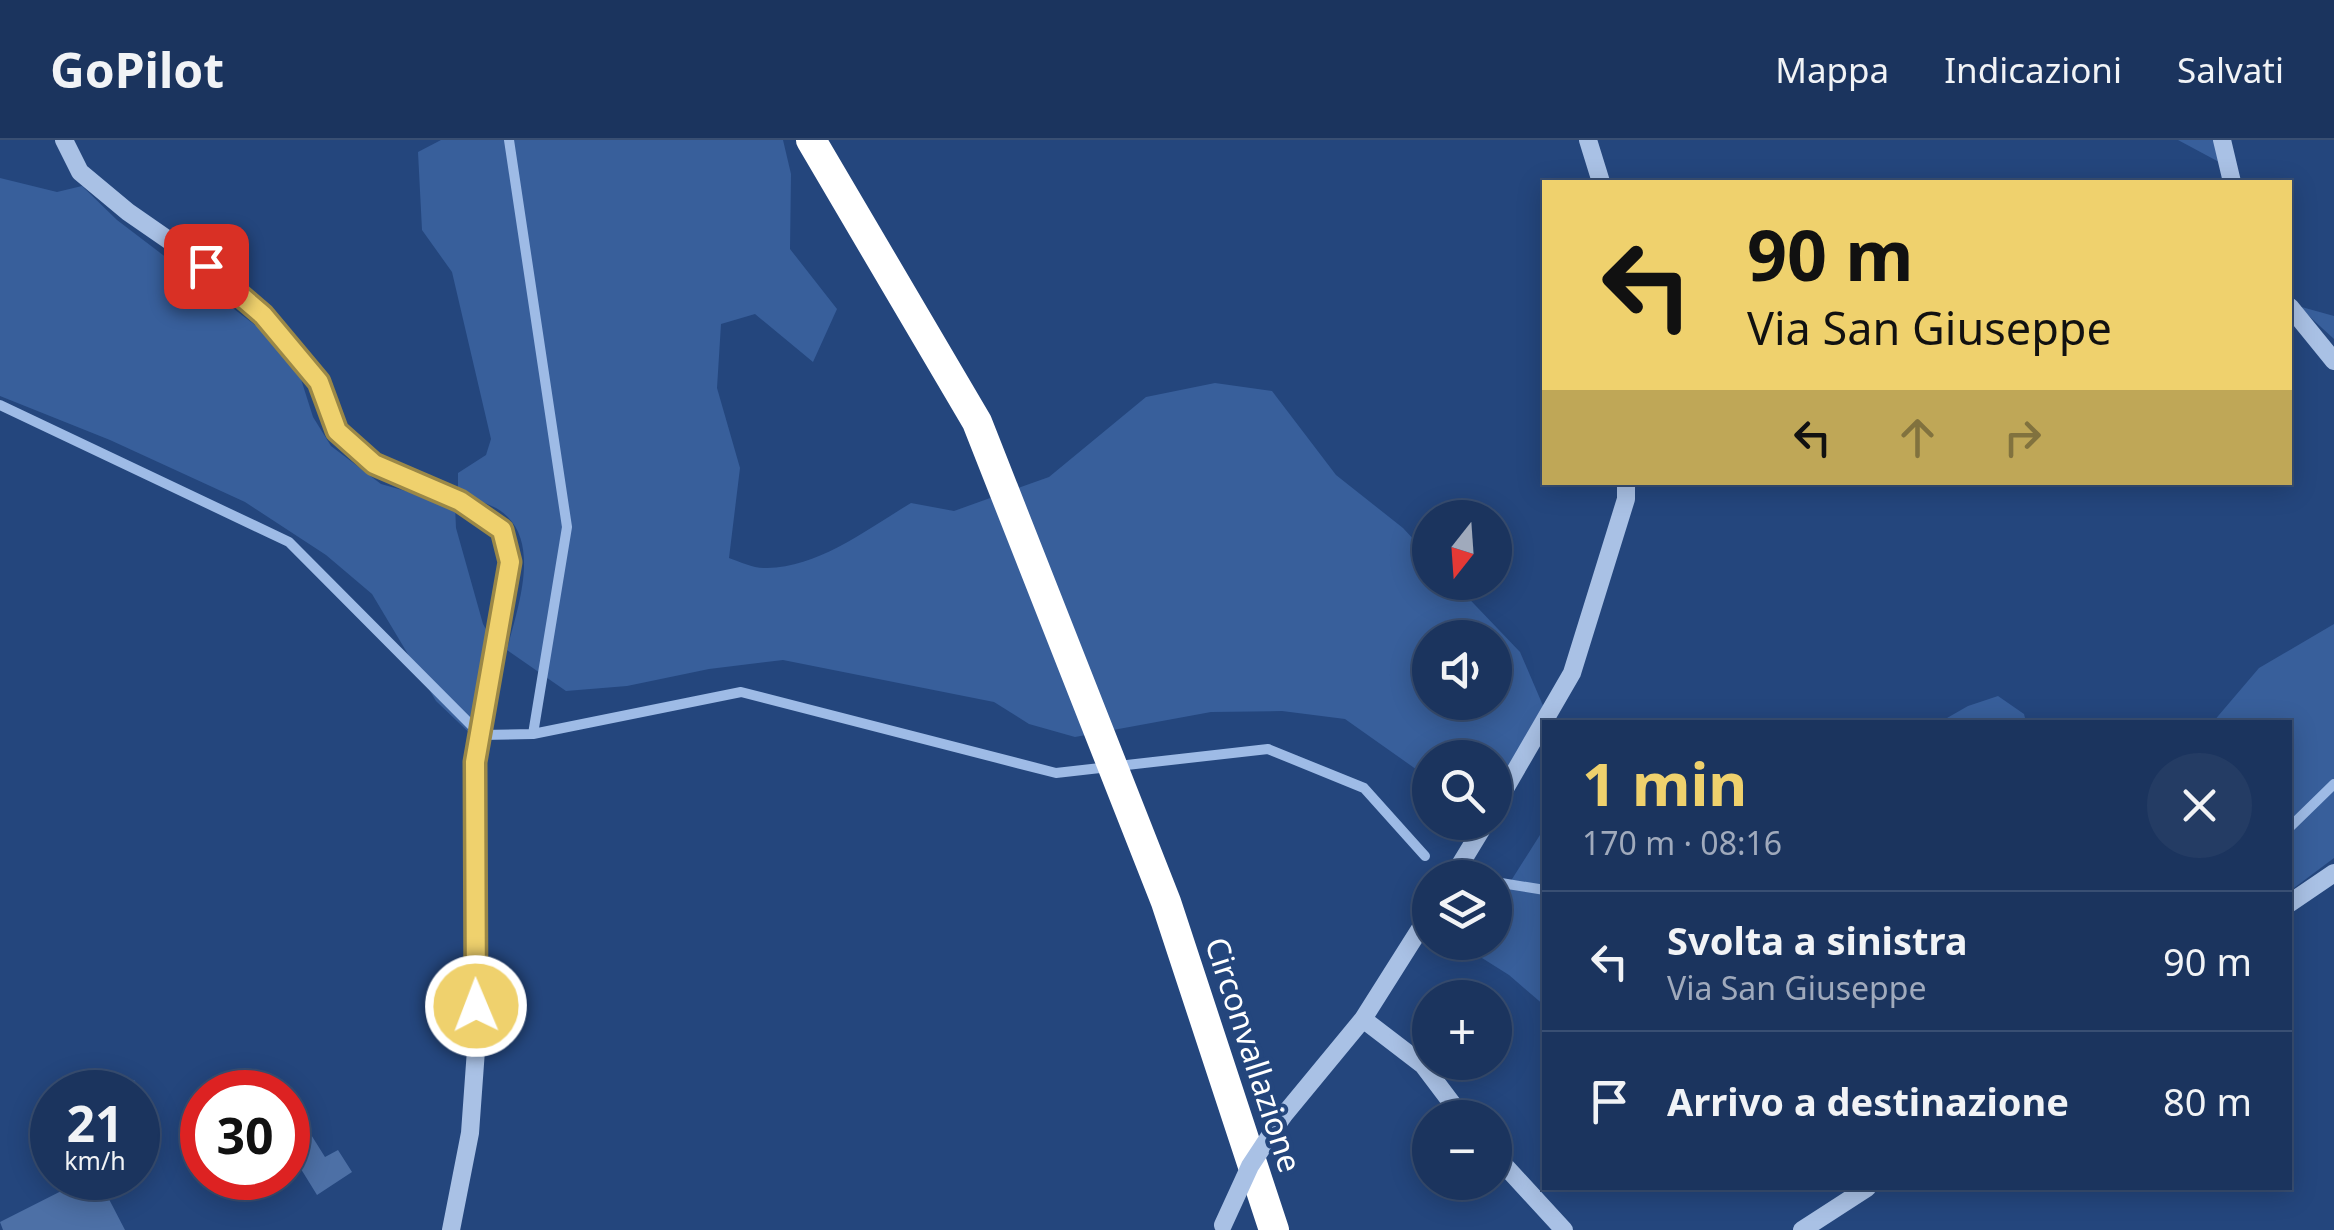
<!DOCTYPE html>
<html lang="it">
<head>
<meta charset="utf-8">
<style>
  :root { --surface:#1b345e; --page:#243c64; --text:#f1f3f6; --muted:#a0aabc; --line:#394f73; --accent:#efd16d }
  body { margin:0; font-family:"Noto Sans",sans-serif; background:var(--page); color:var(--text); height:100vh; display:flex; flex-direction:column; font-size:38px; white-space:nowrap }
  * { box-sizing:border-box; margin:0 }
  p { font-size:32px; color:var(--muted) }
  .icon { flex:none; width:55px; height:55px; fill:none; stroke:currentColor; stroke-width:2; stroke-linecap:round; stroke-linejoin:round }
  .map { position:relative; flex:1; overflow:hidden }
  .drawer { position:absolute; left:1542px; top:580px; width:750px; height:470px; display:flex; flex-direction:column; background:var(--surface); border-radius:0px; box-shadow:0 5px 25px #0003,0 0 0 2px var(--line) }
  .drawer>* { flex:none }
  .guide { position:absolute; left:1542px; top:40px; width:750px; height:305px; border-radius:0px; box-shadow:0 5px 25px #0003,0 0 0 2px var(--line); background:#efd16d; color:#111; overflow:hidden }
  .needle { width:65px; rotate:197deg }
  .controls { position:absolute; left:1412px; top:360px; display:grid; gap:20px }
  .controls a { display:grid; place-items:center; width:100px; height:100px; border-radius:50%; background:var(--surface); box-shadow:0 5px 25px #0003,0 0 0 2px var(--line); font-size:50px }
  .speed { position:absolute; left:30px; top:930px; display:flex; gap:20px; font-size:50px; font-weight:700; text-align:center }
  .speed>* { display:grid; place-content:center; width:130px; height:130px; border-radius:50%; background:var(--surface); box-shadow:0 5px 25px #0003,0 0 0 2px var(--line); line-height:1 }
  .speed small { font-size:25px; font-weight:400 }
  .speed .limit { border:15px solid #d22; background:#fff; color:#111 }
  .pin { position:absolute; display:grid; place-items:center; width:85px; height:85px; color:#fff; margin:-42px; border-radius:20px; box-shadow:0 5px 15px #0006 }
  .me { position:absolute; width:110px; margin:-55px; rotate:359deg; stroke-linejoin:round; filter:drop-shadow(0 0 8px #0008) }
  .turn { display:flex; align-items:center; gap:35px; height:210px; padding:0 40px; font-size:45px }
  .turn .icon { width:130px; height:130px; stroke-width:2.5 }
  .turn b { display:block; font-size:70px; line-height:85px }
  .lanes { display:flex; align-items:center; height:95px; padding:0 40px; background:#0003; justify-content:center; gap:50px; direction:ltr }
  .lanes .off { opacity:.35 }
  .round { display:grid; place-items:center; flex:none; width:105px; height:105px; border-radius:52px; background:var(--page) }
  .headline { display:flex; align-items:center; justify-content:space-between; height:170px; padding:0 40px }
  h1 { font-size:60px; font-weight:700; line-height:75px; color:var(--accent) }
  ul { padding:0; list-style:none }
  li { display:flex; align-items:center; gap:30px; height:140px; padding:0 40px; border-top:2px solid var(--line) }
  li div { flex:1 }
  li b { display:block; font-size:38px }
  li em { font-style:normal }
  header { display:flex; align-items:center; gap:60px; box-sizing:border-box; height:140px; padding:0 50px; background:var(--surface); border-bottom:2px solid var(--line) }
  header strong { font-size:48px }
  nav { display:flex; gap:55px; margin-inline-start:auto; font-size:35px }
  .map>svg:first-child { display:block }
</style>
</head>
<body>
<header>
<strong>GoPilot</strong>
<nav><a>Mappa</a><a>Indicazioni</a><a>Salvati</a></nav>
</header>
<div class="map">
<svg width="2334" height="1090" viewBox="0 0 2334 1090">
  <rect width="100%" height="100%" fill="#24467d"/>
  <path fill="#385f9b" fill-rule="evenodd" d="M441,0h342l8,34 -1,75 47,60 -24,53 -58,-48 -34,10 -4,64 23,80 -11,90c11,4 26,11 38,10 53,-1 100,-39 144,-65l43,8 95,-34 97,-80 69,-14 57,8 64,84 67,53 27,29v25l24,1 66,69 27,63 -52,85v-42h-65v29l-10,-15 -75,-53 -63,-8 -71,1 -136,25 -46,-13 -35,-22 -211,-42 -74,9 -82,17 -61,5 -59,-41c10,-42 38,-114 -11,-142 -12,-6 -26,-10 -38,-15v-20l28,-18 5,-16 -39,-167 -30,-42 -4,-78zM1430,498h65v64h-65z
    M2178,0h36l5,22z
    M0,38l57,14 25,-6 35,34 151,115 32,41 13,41 18,29 50,38 74,21 1,23 27,96 12,21 -17,96 -42,-40 -64,-107 -46,-39 -81,-53 -135,-62 -110,-44z
    M2298,166l36,10v23z
    M2334,484v234l-44,33v-169h-77l46,-54z
    M1998,556l26,18 2,8h-86l28,-16z
    M1545,687v179l-36,-31 -27,-17v-15l13,-1v-36z"/>
  <g fill="none" stroke-linecap="round" stroke-linejoin="round">
    <path stroke="#9ebbe6" stroke-width="10" d="M509,0l58,387 -34,207
      M0,265l289,137 192,193 52,-1 208,-42 315,81 212,-24 96,39 61,68
      M2290,687l44,-43
      M1495,742l50,8"/>
  </g>
  <path fill="#4d70a6" d="M134,940l10,14 -6,5v-7h-22z
    M262,941l7,11h-27z
    M293,966l32,51 13,-7 14,22 -35,23 -29,-47v-38z
    M87,1038h11l27,52h-122l-3,-8z"/>
  <g fill="none" stroke-linecap="round" stroke-linejoin="round">
    <path stroke="#a9c1e5" stroke-width="18" d="M64,0l16,32 48,40 78,54 57,49 56,68 18,48 37,33 85,37 43,29 8,33 -35,199 2,274 -7,97 -19,97
      M1588,0l13,42
      M2222,0l10,42
      M2290,167l44,54
      M1495,666l77,-133 54,-174v-17
      M1452,738l34,-56
      M2290,763l44,-30
      M1363,879l60,46 40,53
      M1283,976l80,-97 67,-106
      M1495,1015l69,75
      M1802,1090l65,-42"/>
    <path stroke="#fff" stroke-width="30" d="M811,0l166,282 189,480 108,328"/>
    <path stroke="#a9c1e5" stroke-width="18" d="M1223,1085l27,-59 33,-50"/>
  </g>
  <g fill="none" stroke-linecap="round" stroke-linejoin="round">
    <g stroke="#9b8847" stroke-width="25">
      <path id="route" d="M206,126l57,49 56,67 18,49 37,33 86,37 42,29 8,32 -35,200 1,244"/>
    </g>
    <use href="#route" stroke="#efd16d" stroke-width="18"/>
  </g>
  <g text-anchor="middle" stroke-width="9" stroke-linejoin="round" paint-order="stroke">
    <g font-size="32" fill="#fff" stroke="#24467d">
      <text transform="translate(1253 915) rotate(72)" y="11">Circonvallazione</text>
    </g>
  </g>
</svg>
<div class="controls">
<a><svg class="needle" viewBox="-14 -14 28 28"><path d="M0-13l5 13h-10z" fill="#e53935"/><path d="M0 13l5-13h-10z" fill="#a0aabc"/></svg></a>
<a><svg class="icon" aria-label="sound" viewBox="0 0 24 24"><path d="M4 9h4l5-4v14l-5-4H4zM17 9q2 3 0 6"/></svg></a>
<a><svg class="icon" aria-label="search" viewBox="0 0 24 24"><circle cx="10" cy="10" r="6"/><path d="M15 15l6 6"/></svg></a>
<a><svg class="icon" aria-label="layers" viewBox="0 0 24 24"><path d="M12 4l9 5-9 5-9-5zM3 14l9 5 9-5"/></svg></a>
<a>+</a>
<a>−</a>
</div>
<div class="speed"><div>21<small>km/h</small></div><div class="limit">30</div></div>
<div class="pin" style="left:206px;top:126px;background:#d93025"><svg class="icon" aria-label="arrive" viewBox="0 0 24 24"><path d="M6 21V4h12l-3 4 3 4H6"/></svg></div>
<svg class="me" style="left:476px;top:866px" viewBox="-20 -20 40 40"><circle r="17" fill="#efd16d" stroke="#fff" stroke-width="3"/><path d="M0-11L8 9 0 5-8 9z" fill="#fff"/></svg>
<div class="guide">
<div class="turn"><svg class="icon" aria-label="left" viewBox="0 0 24 24"><path d="M17 20v-9H6M10 6l-5 5 5 5"/></svg><div><b>90 m</b>Via San Giuseppe</div></div>
<div class="lanes"><svg class="icon" aria-label="left" viewBox="0 0 24 24"><path d="M17 20v-9H6M10 6l-5 5 5 5"/></svg><svg class="icon off" aria-label="ahead" viewBox="0 0 24 24"><path d="M12 20V5M6 11l6-6 6 6"/></svg><svg class="icon off" aria-label="right" viewBox="0 0 24 24"><path d="M7 20v-9h11M14 6l5 5-5 5"/></svg></div>
</div>
<section class="drawer">
<div class="headline"><div><h1>1 min</h1><p>170 m · 08:16</p></div><a class="round"><svg class="icon" aria-label="close" viewBox="0 0 24 24"><path d="M6 6l12 12M18 6L6 18"/></svg></a></div>
<ul>
<li><svg class="icon" aria-label="left" viewBox="0 0 24 24"><path d="M17 20v-9H6M10 6l-5 5 5 5"/></svg><div><b>Svolta a sinistra</b><p>Via San Giuseppe</p></div><em>90 m</em></li>
<li><svg class="icon" aria-label="arrive" viewBox="0 0 24 24"><path d="M6 21V4h12l-3 4 3 4H6"/></svg><div><b>Arrivo a destinazione</b></div><em>80 m</em></li>
</ul>
</section>
</div>
</body>
</html>
